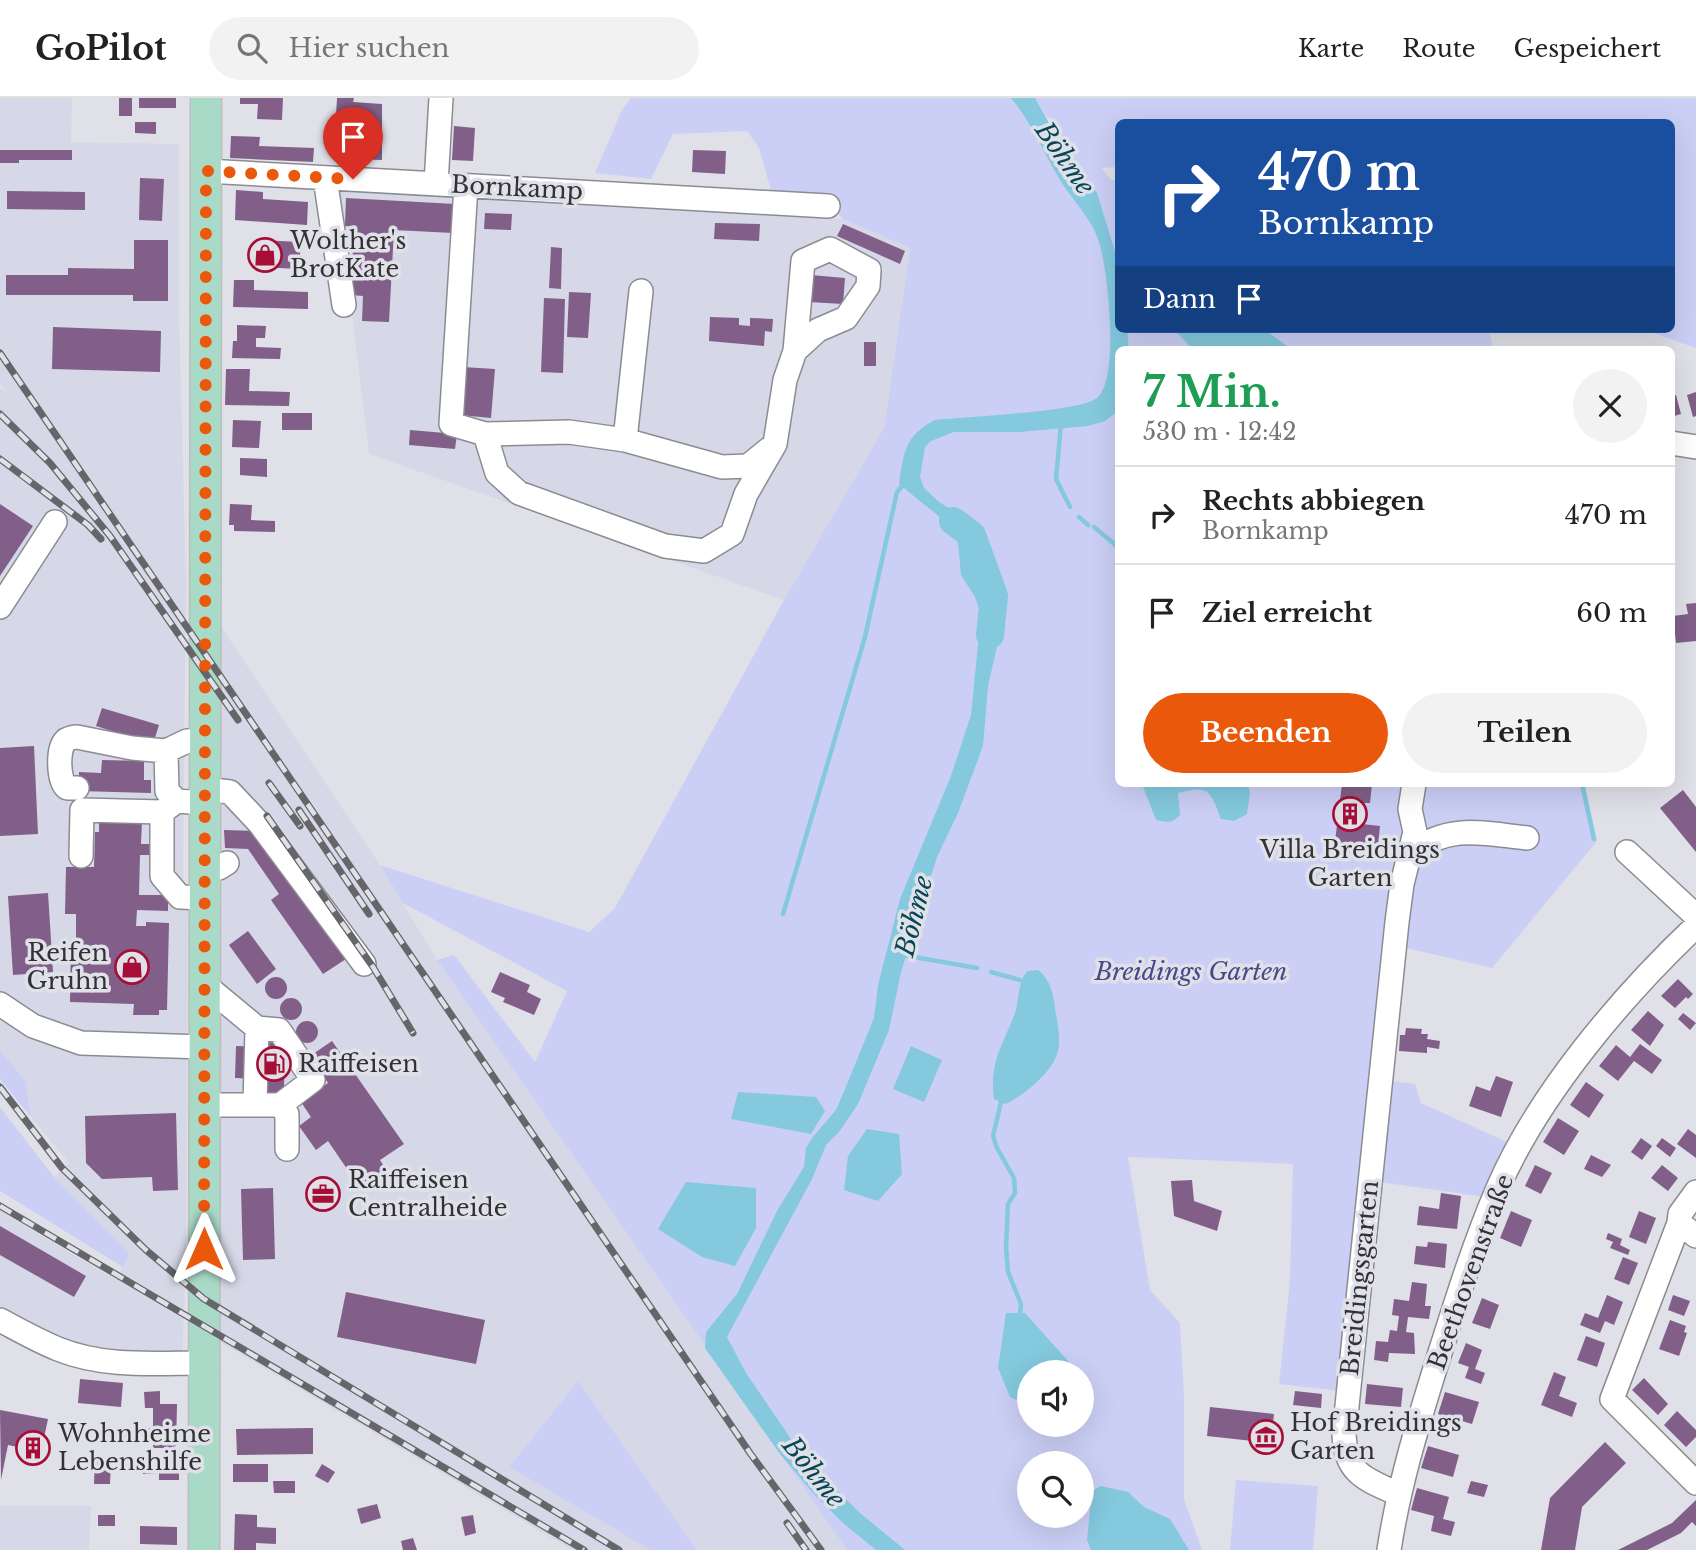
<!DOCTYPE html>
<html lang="de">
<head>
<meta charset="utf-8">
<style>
  :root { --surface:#fff; --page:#f2f2f2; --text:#222; --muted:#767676; --line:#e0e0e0; --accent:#ea580c }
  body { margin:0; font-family:"Libre Baskerville",serif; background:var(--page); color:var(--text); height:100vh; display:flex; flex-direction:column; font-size:26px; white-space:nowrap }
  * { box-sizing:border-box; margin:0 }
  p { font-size:23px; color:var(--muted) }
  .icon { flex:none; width:38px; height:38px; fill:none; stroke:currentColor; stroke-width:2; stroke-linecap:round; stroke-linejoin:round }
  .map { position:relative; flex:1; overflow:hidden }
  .drawer { position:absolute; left:1115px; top:248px; width:560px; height:441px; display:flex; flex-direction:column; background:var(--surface); border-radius:10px; box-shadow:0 7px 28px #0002 }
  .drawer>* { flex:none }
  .hud { position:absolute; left:1115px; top:21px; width:560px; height:214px; border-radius:10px; box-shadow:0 7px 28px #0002; background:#1a4fa0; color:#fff; overflow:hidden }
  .fabs { position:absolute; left:1017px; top:1262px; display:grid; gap:14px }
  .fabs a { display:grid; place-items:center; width:77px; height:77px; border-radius:50%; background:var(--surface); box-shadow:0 7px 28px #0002; font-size:35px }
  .pin { position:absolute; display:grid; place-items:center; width:60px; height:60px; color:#fff; margin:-72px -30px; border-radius:50% 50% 50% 0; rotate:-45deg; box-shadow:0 0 7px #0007 }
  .pin .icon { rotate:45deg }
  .me { position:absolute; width:77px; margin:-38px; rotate:0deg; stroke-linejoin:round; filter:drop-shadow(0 0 5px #0008) }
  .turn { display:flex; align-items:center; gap:24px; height:147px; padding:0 28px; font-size:32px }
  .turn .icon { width:91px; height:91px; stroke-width:2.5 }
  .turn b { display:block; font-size:49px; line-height:60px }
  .then { display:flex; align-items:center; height:66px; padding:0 28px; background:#0003; gap:14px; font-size:26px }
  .round { display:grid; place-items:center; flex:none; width:74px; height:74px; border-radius:37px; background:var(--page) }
  .summary { display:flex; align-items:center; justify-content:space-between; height:119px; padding:0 28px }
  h1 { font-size:42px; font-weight:700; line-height:52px; color:#1e9e55 }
  .primary-button { display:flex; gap:14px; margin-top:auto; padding:14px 28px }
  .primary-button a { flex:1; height:80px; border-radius:42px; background:var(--accent); color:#fff; font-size:28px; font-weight:700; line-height:80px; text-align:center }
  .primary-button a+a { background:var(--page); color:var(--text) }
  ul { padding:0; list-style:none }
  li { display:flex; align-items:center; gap:21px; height:98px; padding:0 28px; border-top:2px solid var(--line) }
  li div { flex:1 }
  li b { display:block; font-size:26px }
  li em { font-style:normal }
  header { display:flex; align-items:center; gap:42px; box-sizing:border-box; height:98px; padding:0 35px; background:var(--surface); border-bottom:2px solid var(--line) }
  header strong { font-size:33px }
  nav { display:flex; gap:38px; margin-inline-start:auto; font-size:24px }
  .search { width:490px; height:63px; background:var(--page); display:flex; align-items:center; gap:18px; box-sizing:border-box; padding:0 24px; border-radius:38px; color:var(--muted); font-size:26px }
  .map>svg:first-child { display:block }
</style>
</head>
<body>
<header>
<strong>GoPilot</strong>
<div class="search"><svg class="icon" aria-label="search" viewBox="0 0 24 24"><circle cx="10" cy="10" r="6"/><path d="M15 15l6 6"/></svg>Hier suchen</div>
<nav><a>Karte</a><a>Route</a><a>Gespeichert</a></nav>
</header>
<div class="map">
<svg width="1696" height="1452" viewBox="0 0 1696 1452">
  <rect width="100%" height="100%" fill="#e0e1e8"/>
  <path fill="#d6d8e7" d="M0,0h72l-1,44 108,2v171l7,268 -3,304 5,23 -2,358 -4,89h-56l-61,-12 -65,-34v-100l116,69 12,-25 -74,-78 15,-14 -38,-46 -5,-35 -26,-32v-662l6,4 -6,-9z
    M337,91l506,30 67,29 -26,180 -100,172 -415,-146z
    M216,521l164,246 57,95 410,590h-150l-119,-169 -69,86 141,83h-78l-357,-211z
    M0,1408h91l-2,44h-89z"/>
  <path fill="#cbcff5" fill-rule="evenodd" d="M631,0h380l18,22 10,24 15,-23 -8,-5 -11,-18h661v250l-54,-19h29v-207h-553v45l-16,1 9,12h7v149h371l4,21h-375v434h467l12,57 -105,127 -90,-21 -61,444 -62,-7 11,-104 3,-116 -165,-7 22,133 30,33 4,73v103l18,51h-355l-410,-590 17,-5 81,107 32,-71 -164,-88 -23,-38 209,67 26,-24 169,-308 100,-172 26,-180 -67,-29 -14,-15 -57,-10 -13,-46 -12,-17 -74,3 -22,45 -56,-6 27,-63zM1029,1274h53v52h-53zM1029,1365h53v53h-53z
    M0,952l26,32 5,35 -31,-38z
    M1384,982l31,4 6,19 86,39 -22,55 -112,-16z
    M0,1009l54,70 75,77 -6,13 -123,-76z
    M578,1283l119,169h-47l-141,-83z
    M1236,1382l82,6 -5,64h-83z"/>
  <path fill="#84c9de" d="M1011,0h24l26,46 36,49 21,68v68h9l2,21h-11v61l-13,10 -17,5 -69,6h-65l-23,9 -6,6 -5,30 4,11 15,14 18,11 15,15 6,31 18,44 3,35 -11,48 -5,60 -25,67 -21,44 -36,115 -12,58 -31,74 -19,28 -13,13 -14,34 -85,158 19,36 56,82 58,58 45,37h-29l-33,-27 -30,-30 -33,-39 -75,-106 1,-16 31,-38 40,-83 27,-44 2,-19 6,-10 24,-28 9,-21 29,-71 4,-33 22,-86 51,-123 20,-61 10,-101 -6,-17 -14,-22 -4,-44 -58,-47c5,-31 5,-48 36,-64 28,-3 145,-8 162,-22 23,-20 11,-128 2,-156 -7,-23 -26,-41 -39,-62 -17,-28 -28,-57 -49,-82z
    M1174,231h90l27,20 -98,1z
    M1142,686h106l2,9 -3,21 -13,7 -13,-2c-10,-27 -12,-35 -43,-26l2,22c-8,9 -14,7 -24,5z
    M1038,872c12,9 15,23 17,38 2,13 6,30 3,43 -5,21 -34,44 -52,53l-12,-5c-5,-37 9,-54 21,-86 5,-16 2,-29 12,-42z
    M911,948l31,14 -18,42 -31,-13z
    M738,994l78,5 9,14 -14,23 -80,-15z
    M867,1031l32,5 3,40 -24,27 -34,-11 4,-34z
    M686,1084l70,6v40l-21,38 -33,-9 -44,-28z
    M1006,1215h19l43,48v11h-39v34l-19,-9 -12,-29z
    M1101,1388l27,6 16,15 26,12 19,31h-98l-4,-10 5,-49z"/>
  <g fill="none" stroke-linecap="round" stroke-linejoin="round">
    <path stroke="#84c9de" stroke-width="4.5" d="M1061,326l-5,55 14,28
      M1079,419l9,8
      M1094,429l24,20
      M1582,686l12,55
      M783,816l82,-277 32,-145 6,-7
      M903,857l74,13
      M991,874l29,8
      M1001,1004l-8,34 4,12 17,30 1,15 -7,11 -2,43 2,25 13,32 -1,9"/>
    <path stroke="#84c9de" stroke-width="28" d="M953,423l19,14 22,61 -4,39"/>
  </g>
  <path fill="#815f89" d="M119,0h13v18h-13z
    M139,0h37v10h-37z
    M240,0h43l-1,22 -25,-1 1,-15h-18z
    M337,0h17l-1,4 29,2v56l-31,-1 1,-24 -17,-1z
    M135,24h21v12l-21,-1z
    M454,28l21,2 -2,33 -21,-1z
    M231,38l29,1 -1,9 55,2 -1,14 -83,-4z
    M0,52h72v10h-53v3h-19z
    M693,52l33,1 -1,23 -33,-2z
    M140,80l24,1 -2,42 -23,-1z
    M236,92l27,2v7l45,3 -1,23 -72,-5z
    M7,93l78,1v18l-78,-1z
    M346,100l109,6 -2,29 -59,-3 -5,92 -27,-1 1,-25 -12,-1 3,-68 -9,-1z
    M485,115l27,1 -1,16 -27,-1z
    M715,125l45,1 -1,17 -45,-2z
    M843,126l62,27 -5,13 -63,-28z
    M134,142h34v61h-35v-6h-127v-20h62v-7l66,1z
    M259,142l42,2 -2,27 -41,-2z
    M551,149l11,1 -1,41 -12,-1z
    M811,177l34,3 -2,26 -34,-2z
    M234,182h20v10l54,2v17l-75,-2z
    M569,194l22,1 -3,45 -21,-1z
    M544,200l21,1 -2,74 -22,-1z
    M710,219l29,1v7l11,1v-8l23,1 -1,13 -7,-1 -1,15 -55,-5z
    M237,227l29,1 -1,12h-9v9l25,1 -1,11 -48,-1 1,-17h4z
    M53,229l108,4 -1,41 -108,-3z
    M864,244h12v24h-12z
    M463,269l32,2 -4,49 -32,-3z
    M226,271h24l-1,22 41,1 -1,14 -64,-1z
    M1696,294v24l-3,1 -6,-22z
    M1676,297l5,19 -10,3v-21z
    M282,315h30v17h-30z
    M233,322l28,1 -2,27 -27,-1z
    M410,332l47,4 -2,15 -46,-4z
    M240,360l27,1v18l-27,-2z
    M0,406l33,22 -33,50z
    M230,406l22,1 -1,15 24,1v11l-41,-1v-6h-5z
    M1696,505v38l-20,2 -3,-27 15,-2 -2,-10z
    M102,610l57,17 -6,19 -57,-18z
    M34,648l4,88 -38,2v-88z
    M102,662l42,1v19h7v13l-73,-2 1,-19 22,1z
    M1342,686h30l-2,19h-6l-2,21 18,2 -3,29 -32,-3 -3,9 -9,-3z
    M1683,692l13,17v45l-36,-44z
    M99,722l43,1 -1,23h8v11h-9l-1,40h29v16l-31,-1 -1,16h10v-4l23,1 -2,87h-8v5h-26l1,-11 -64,-2 1,-63h5v-25h-11l1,-47h28l1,-35h4z
    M224,732l32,1 90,128 -23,15 -52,-74 8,-6 -31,-45 -23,-1z
    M48,795l5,79 -40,3 -5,-79z
    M248,833l28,38 -19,15 -28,-39z
    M500,874l30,13 -3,7 14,7 -7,16 -31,-13 2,-4 -14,-6z
    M265 890a11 11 0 1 1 22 0a11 11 0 1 1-22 0Z
    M1678,881l15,15 -5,5 -2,-2 -11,11 -14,-12z
    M280 911a11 11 0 1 1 22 0a11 11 0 1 1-22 0Z
    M1648,913l16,14 -14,21 -19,-16z
    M1683,915l13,10 -6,7 -12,-11z
    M296 934a11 11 0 1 1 22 0a11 11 0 1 1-22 0Z
    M1406,930l16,1 -1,5h7l-1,5 13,2 -1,8 -12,-2v6l-28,-2 1,-16h5z
    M264,942h11l10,10 -1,39 -4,3h-18l1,-13 -28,-1 1,-32 28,1z
    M332,943l72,103 -24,16 8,13 -26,18 -34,-50 -12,9 -17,-24 12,-9 -10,-15 27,-19 -18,-27z
    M1640,946l22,16 -10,14 -18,-13 -16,20 -19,-15 17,-21 14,12z
    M1496,978l17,6 -12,35 -32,-11 7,-20 14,5z
    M1586,984l18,13 -15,23 -19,-13z
    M176,1015l2,77 -25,1 -1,-14 -50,2 -16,-16 -1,-47z
    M1558,1020l21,13 -15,24 -21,-13z
    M1688,1031l8,6v23l-19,-14z
    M1641,1040l11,8 -10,14 -11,-8z
    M1662,1040l14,10 -6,9 -14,-11z
    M1591,1057l20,10 -9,12 -18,-8z
    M1535,1067l17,8 -11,21 -16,-8z
    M1662,1067l16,13 -10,13 -17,-13z
    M1192,1082l2,21 28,10 -5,20 -43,-15 -3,-35z
    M273,1090l2,71 -32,1 -2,-71z
    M1441,1095l20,3 -4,33 -40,-4 2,-19 20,3z
    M1511,1113l21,9 -11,27 -21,-9z
    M1639,1113l17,7 -10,26 -17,-7z
    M0,1128l86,50 -12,21 -74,-42z
    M1608,1135l14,6 -2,6 10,5 -2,5 -18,-7 3,-6 -7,-3z
    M1428,1144l19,2 -2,24 -31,-4 2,-18 11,1z
    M1623,1159l15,6 -9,22 -15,-6z
    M1412,1184l15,2 -2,22h6l-2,13 -21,-2 -2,15 8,1 1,21 -26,-1 -1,9 -14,-2 2,-19 12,1 2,-12 7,1 2,-15 -7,-1 2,-16 15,2z
    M346,1194l139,28 -9,44 -139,-27z
    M1607,1197l16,7 -9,23 -9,-4 -5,12 -20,-8 5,-12 13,5z
    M1673,1197l17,6 -6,15 -16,-6z
    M1482,1200l17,7 -9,24 -18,-6z
    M1670,1222l16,6 -2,6 3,1 -8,23 -20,-7z
    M1586,1238l19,7 -8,24 -20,-7z
    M1466,1245l16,7 -7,19 10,4 -4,11 -16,-6 4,-11 -11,-4z
    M1554,1274l12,5 -7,19 18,7 -5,14 -31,-12z
    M1644,1280l24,26 -10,11 -26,-25z
    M80,1281l43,4 -2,24 -43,-4z
    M1367,1286l36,4 -2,19 -36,-3z
    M160,1293v13h17l-1,44h-23v-9h-23v-11h23v-20h-8l-1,-16z
    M1295,1293l27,3 -1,14 -28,-3z
    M1445,1294l34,10 -7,22 -34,-10z
    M1210,1309l64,7 -3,29 -64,-7z
    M0,1312l48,9 -7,33 -33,-7 -7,35z
    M1677,1313l19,19v7l-10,10 -22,-22z
    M313,1330v26l-76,1 -1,-26z
    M1605,1344l21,21 -44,44 -7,43h-34l9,-52z
    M1428,1348l31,9 -6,22 -32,-9z
    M1315,1352l16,3 -1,9 -16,-2z
    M95,1362l16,1 -1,23h-16z
    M142,1363h37v19h-20v-7l-16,1z
    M233,1366h35v18h-35z
    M322,1366l13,8 -7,11 -13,-7z
    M273,1383h22v12h-21z
    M1471,1383l17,4 -4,12 -17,-4z
    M1417,1390l32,9 -6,22 12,3 -4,14 -20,-5 3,-15 -23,-6z
    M1696,1402v26l-4,-4 -11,11 -34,17h-29l54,-27z
    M377,1406l4,14 -20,6 -4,-15z
    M235,1416l22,1v12l19,1v16l-20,-1v7h-22z
    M98,1417h17v11h-17z
    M473,1417l3,18 -11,3 -4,-19z
    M140,1428l37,1v18l-37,-1z
    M413,1440l4,12h-14l-2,-9z"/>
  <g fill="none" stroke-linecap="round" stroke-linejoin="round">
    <g stroke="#8b8c92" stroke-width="26">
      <path id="minor" d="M206,73l622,35
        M325,80l19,127
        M436,86l5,-86
        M466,88l-15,238 34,10 12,39 22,20 146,53 39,5 28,-17 14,-40 29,-50 10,-64 10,-29 23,-21 28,-12 22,-32 1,-16 -39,-21 -27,12 -8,90
        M485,336l84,-2 56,8 97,27 26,-1 21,-17
        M625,342l16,-149
        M1671,345l25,4
        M0,509l55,-85
        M166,653l1,40 10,10
        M77,690h-10c-9,-7 -10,-40 -1,-48 4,-2 7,-3 11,-3l55,11 34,3 21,-10 17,-1
        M204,691l26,3 30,32 104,140
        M1411,754c40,-28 70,-19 116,-14
        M1627,754l69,64
        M81,758l1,-46 80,2
        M204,770h15l8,-5
        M204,800l-24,-1 -18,-21v-64l15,-11 27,2
        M204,886l53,44 -2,77h-51
        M0,906l33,22 48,17 123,4
        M255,1007h25l33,-25 -34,-50 -22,-2
        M280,1007l7,9v35
        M1696,1094l-16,22 -1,9 -67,176 84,84
        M1679,1125l17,13
        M0,1222c19,10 38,21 58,29 47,19 97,14 146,14
        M1398,1396c-33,-15 -52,-20 -54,-59l53,-513 5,-38 13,-52 -5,-23 4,-25
        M1389,1452c10,-66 29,-127 49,-191 18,-57 36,-115 60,-171 40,-93 124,-192 198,-262"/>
    </g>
    <g stroke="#bdbdbe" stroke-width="33">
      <path id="major" d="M204,1452l2,-1452"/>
    </g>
    <use href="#minor" stroke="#fff" stroke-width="23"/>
    <use href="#major" stroke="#a9dac7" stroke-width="30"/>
    <g stroke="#66666a" stroke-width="7">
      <path id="rail" d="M0,255l750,1100 71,97
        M0,316l50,49 60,73 128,184
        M0,361l88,66 13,14
        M269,685l31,43
        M299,712l70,104
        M267,718l106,151 40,66
        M0,989l62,81 84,82 58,49 415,251
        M0,1108l584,344
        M787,1425l19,27"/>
    </g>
    <use href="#rail" stroke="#e0e1e8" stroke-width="4.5" stroke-dasharray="13" stroke-linecap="butt"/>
  </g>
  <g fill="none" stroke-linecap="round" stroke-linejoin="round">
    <path stroke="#ea580c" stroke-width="12" stroke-dasharray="0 21.6" d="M204,1151l2,-1078 147,8"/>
  </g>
  <defs>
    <g id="shop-ring" transform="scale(1.75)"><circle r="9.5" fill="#e0e1e8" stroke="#a70e37" stroke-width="1.5"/><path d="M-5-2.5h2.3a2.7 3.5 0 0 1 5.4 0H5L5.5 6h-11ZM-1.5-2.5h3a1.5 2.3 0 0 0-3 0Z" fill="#a70e37"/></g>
    <g id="building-ring" transform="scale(1.75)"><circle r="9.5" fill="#e0e1e8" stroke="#a70e37" stroke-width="1.5"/><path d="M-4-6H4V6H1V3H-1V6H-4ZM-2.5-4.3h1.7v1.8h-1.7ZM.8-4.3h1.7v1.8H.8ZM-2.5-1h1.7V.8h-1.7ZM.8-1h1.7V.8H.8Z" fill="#a70e37"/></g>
    <g id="fuel-ring" transform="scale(1.75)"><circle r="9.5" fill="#e0e1e8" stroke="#a70e37" stroke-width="1.5"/><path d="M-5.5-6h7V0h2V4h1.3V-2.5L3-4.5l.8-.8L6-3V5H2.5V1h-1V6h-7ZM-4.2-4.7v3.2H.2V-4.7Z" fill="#a70e37"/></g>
    <g id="office-ring" transform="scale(1.75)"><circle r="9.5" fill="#e0e1e8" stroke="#a70e37" stroke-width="1.5"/><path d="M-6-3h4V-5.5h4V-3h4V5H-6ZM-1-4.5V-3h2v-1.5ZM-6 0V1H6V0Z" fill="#a70e37"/></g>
    <g id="museum-ring" transform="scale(1.75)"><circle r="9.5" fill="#e0e1e8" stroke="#a70e37" stroke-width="1.5"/><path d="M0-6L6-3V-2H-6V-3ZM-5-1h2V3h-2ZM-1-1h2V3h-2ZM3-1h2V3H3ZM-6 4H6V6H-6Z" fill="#a70e37"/></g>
  </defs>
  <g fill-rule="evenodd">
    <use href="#shop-ring" x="265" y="157"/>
    <use href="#building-ring" x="1350" y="716"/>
    <use href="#shop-ring" x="132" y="869"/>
    <use href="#fuel-ring" x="274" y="966"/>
    <use href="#office-ring" x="323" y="1096"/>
    <use href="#museum-ring" x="1266" y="1339"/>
    <use href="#building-ring" x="33" y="1350"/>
  </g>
  <g text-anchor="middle" stroke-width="7" stroke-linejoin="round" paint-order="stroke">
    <g font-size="24" fill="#323235" stroke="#e0e1e8">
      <text transform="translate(517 90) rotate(3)" y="8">Bornkamp</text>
      <text transform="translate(1471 1174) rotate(-70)" y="8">Beethovenstraße</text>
      <text transform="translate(1360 1180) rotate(-84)" y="8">Breidingsgarten</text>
    </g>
    <g font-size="24" fill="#323235" stroke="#e0e1e8" text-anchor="start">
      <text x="290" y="151">Wolther's<tspan x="290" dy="28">BrotKate</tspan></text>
      <text x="1350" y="760" text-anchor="middle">Villa Breidings<tspan x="1350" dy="28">Garten</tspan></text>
      <text x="108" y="863" text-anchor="end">Reifen<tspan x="108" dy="28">Gruhn</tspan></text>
      <text x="298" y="974">Raiffeisen</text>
      <text x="348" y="1090">Raiffeisen<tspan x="348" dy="28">Centralheide</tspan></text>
      <text x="1290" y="1333">Hof Breidings<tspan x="1290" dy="28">Garten</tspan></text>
      <text x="58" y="1344">Wohnheime<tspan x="58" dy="28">Lebenshilfe</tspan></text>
    </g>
    <g font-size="24" font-style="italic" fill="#48498a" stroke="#e0e1e8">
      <text x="1191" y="882">Breidings Garten</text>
    </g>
    <g font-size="26" font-style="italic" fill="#084656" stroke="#e0e1e8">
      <text transform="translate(1065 60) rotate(55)" y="9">Böhme</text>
      <text transform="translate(914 818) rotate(-76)" y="9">Böhme</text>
      <text transform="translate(814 1374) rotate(51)" y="9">Böhme</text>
    </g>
  </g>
</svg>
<div class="fabs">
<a><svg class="icon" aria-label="sound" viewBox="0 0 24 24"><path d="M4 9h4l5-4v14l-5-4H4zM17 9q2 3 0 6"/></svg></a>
<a><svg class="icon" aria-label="search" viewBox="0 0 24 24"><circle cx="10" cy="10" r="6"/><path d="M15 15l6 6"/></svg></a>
</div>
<div class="pin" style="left:353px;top:81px;background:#d93025"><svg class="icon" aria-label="arrive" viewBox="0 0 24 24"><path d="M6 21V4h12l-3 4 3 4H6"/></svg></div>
<svg class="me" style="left:204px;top:1151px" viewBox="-20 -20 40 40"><path d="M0-17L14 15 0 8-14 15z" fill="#ea580c" stroke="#fff" stroke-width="4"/></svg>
<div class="hud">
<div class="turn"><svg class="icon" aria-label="right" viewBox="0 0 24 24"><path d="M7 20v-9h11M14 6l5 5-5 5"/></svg><div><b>470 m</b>Bornkamp</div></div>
<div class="then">Dann<svg class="icon" aria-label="arrive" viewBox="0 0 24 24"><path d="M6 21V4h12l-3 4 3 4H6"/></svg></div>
</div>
<section class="drawer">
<div class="summary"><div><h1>7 Min.</h1><p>530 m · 12:42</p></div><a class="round"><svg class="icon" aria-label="close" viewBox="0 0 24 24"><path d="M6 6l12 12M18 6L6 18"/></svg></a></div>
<ul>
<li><svg class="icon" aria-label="right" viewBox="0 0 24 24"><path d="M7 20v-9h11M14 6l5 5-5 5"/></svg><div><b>Rechts abbiegen</b><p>Bornkamp</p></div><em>470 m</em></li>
<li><svg class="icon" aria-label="arrive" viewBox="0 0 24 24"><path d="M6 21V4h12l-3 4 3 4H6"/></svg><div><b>Ziel erreicht</b></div><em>60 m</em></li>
</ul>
<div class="primary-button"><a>Beenden</a><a>Teilen</a></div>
</section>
</div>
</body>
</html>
